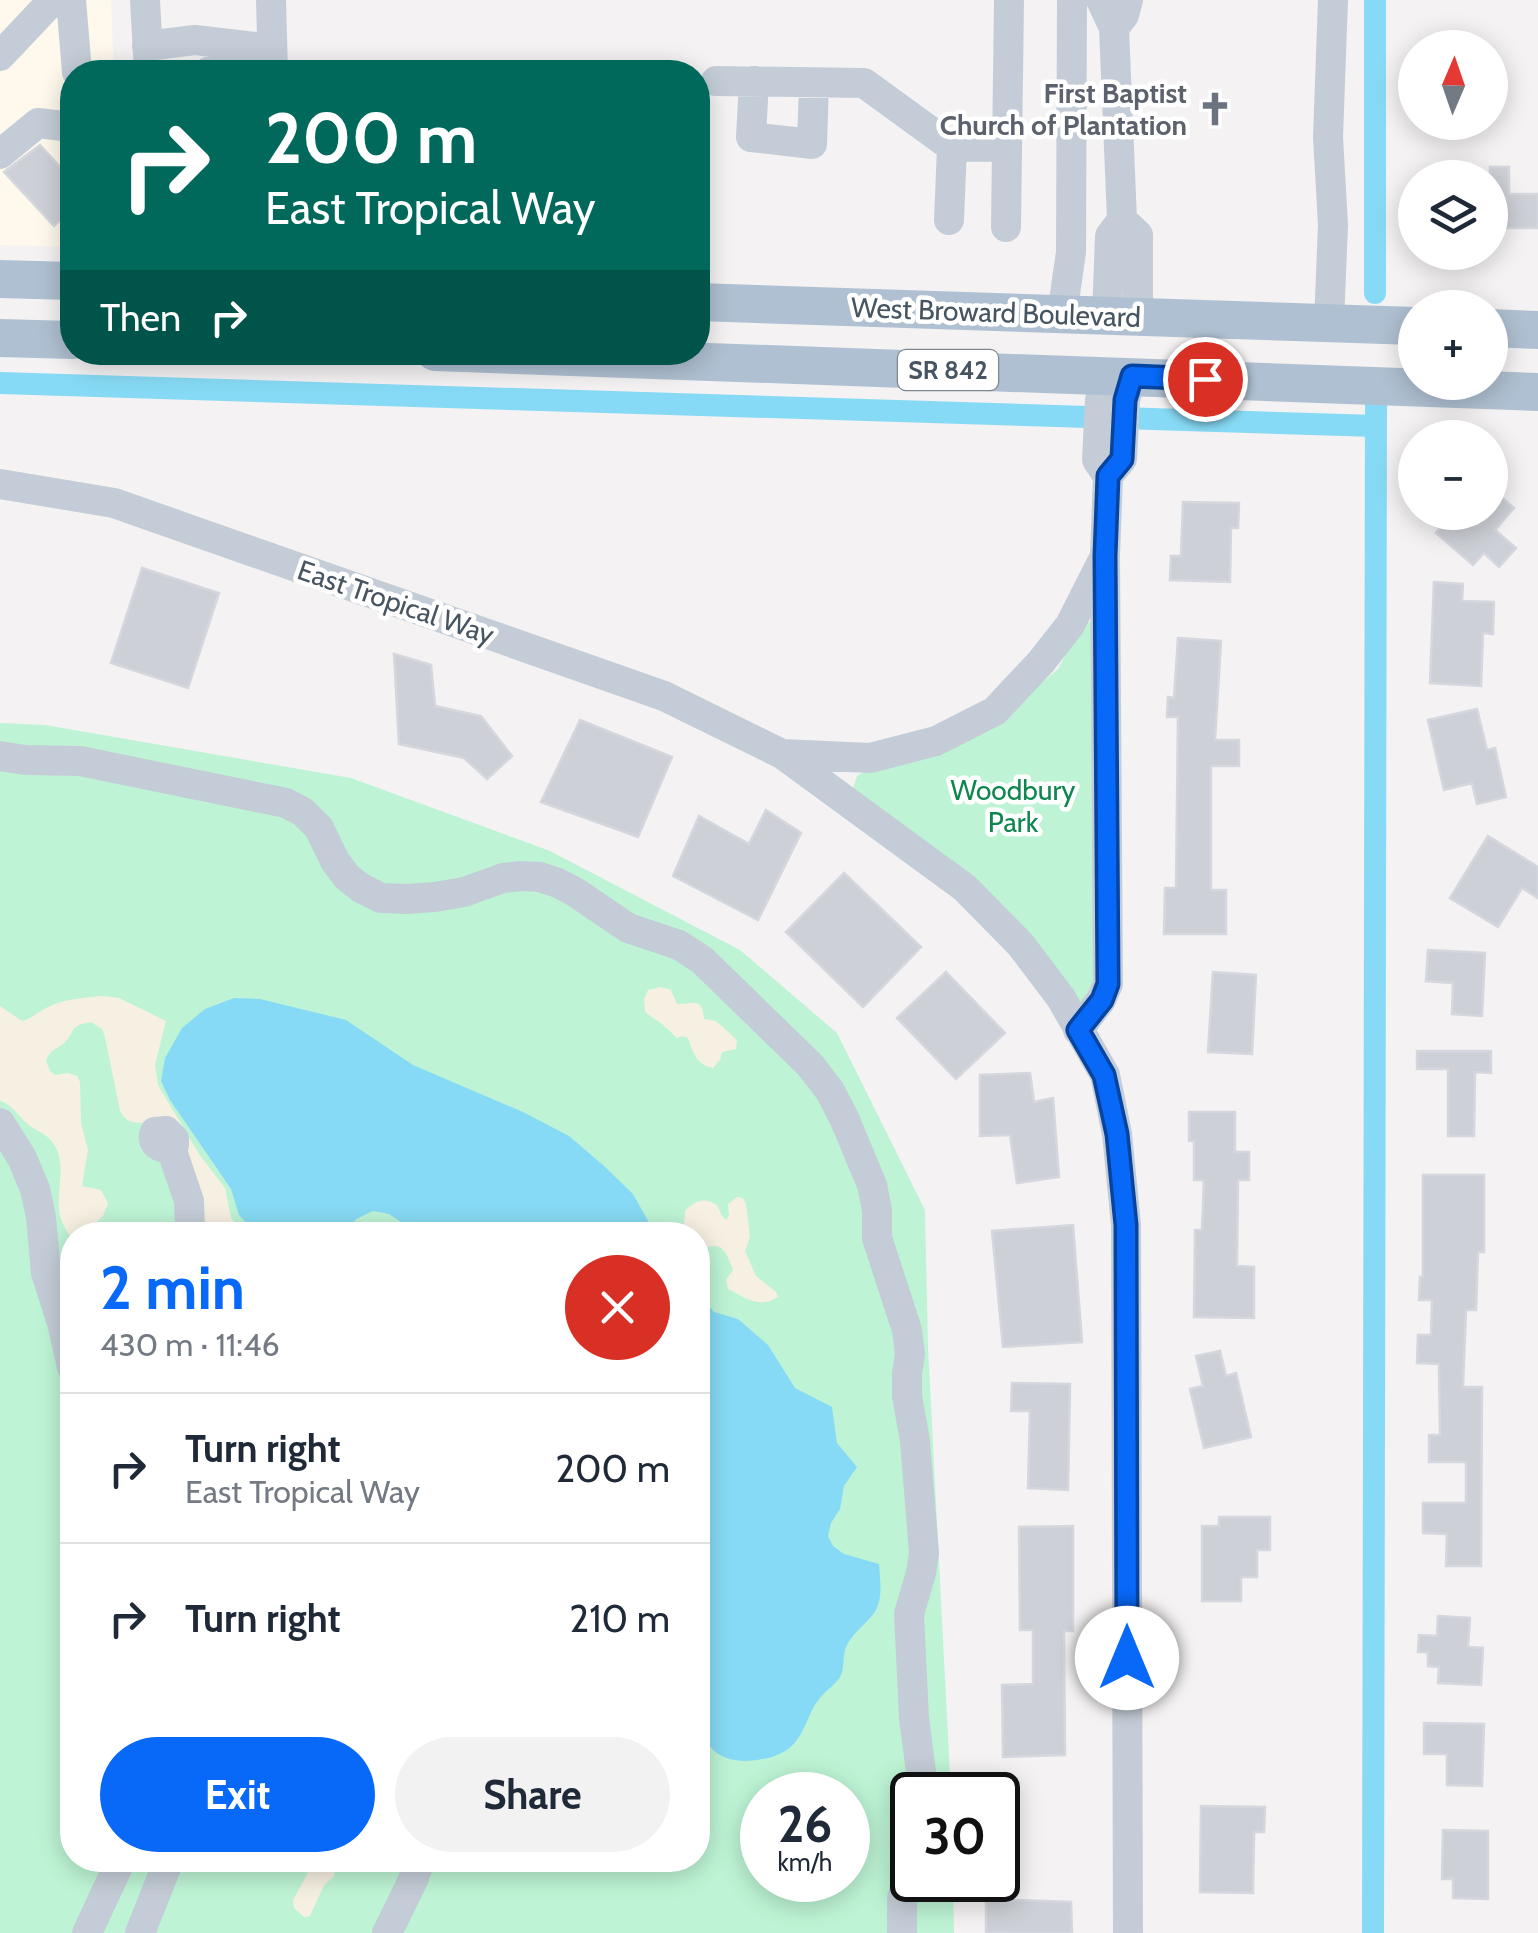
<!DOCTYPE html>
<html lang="en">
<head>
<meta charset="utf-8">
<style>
  :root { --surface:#fff; --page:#f2f2f3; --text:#1f2937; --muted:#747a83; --line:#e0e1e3; --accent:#0868f7 }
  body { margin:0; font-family:Cabin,sans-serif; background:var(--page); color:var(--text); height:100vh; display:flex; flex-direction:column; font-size:38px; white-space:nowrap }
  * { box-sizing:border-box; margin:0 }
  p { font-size:32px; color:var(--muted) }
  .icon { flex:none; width:55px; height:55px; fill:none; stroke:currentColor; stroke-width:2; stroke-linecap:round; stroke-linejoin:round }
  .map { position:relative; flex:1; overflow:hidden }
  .side { position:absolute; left:60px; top:1222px; width:650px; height:650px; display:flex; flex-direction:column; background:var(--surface); border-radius:40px; box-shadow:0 5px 25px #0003 }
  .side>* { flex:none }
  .hud { position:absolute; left:60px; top:60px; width:650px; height:305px; border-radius:40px; box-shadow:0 5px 25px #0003; background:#00695c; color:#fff; overflow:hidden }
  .needle { width:65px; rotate:2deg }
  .fabs { position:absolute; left:1398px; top:30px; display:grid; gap:20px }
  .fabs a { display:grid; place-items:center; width:110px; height:110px; border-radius:50%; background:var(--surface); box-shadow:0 5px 25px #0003; font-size:50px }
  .speed { position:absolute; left:740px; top:1772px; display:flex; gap:20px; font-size:50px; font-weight:700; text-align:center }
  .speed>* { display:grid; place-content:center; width:130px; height:130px; border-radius:50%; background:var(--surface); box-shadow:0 5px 25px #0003; line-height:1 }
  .speed small { font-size:25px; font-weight:400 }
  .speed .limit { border:5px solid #111; border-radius:15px; background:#fff; color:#111 }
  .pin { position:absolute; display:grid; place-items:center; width:85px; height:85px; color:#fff; margin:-42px; border:5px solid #fff; border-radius:50%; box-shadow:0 2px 10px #0007 }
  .me { position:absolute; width:110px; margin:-55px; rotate:0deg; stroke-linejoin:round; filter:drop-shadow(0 0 8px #0008) }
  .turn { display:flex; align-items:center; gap:35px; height:210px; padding:0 40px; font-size:45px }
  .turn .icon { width:130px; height:130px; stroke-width:2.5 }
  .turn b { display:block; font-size:70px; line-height:85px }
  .then { display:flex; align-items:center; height:95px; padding:0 40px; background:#0003; gap:20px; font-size:38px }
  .round { display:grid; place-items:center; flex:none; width:105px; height:105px; border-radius:52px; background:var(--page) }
  .head { display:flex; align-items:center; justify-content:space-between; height:170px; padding:0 40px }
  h1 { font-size:60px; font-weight:700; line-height:75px; color:var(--accent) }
  .cta { display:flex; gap:20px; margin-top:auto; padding:20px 40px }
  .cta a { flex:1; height:115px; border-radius:60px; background:var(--accent); color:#fff; font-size:40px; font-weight:700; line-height:115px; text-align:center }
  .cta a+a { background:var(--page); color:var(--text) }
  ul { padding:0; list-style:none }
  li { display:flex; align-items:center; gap:30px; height:150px; padding:0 40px; border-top:2px solid var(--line) }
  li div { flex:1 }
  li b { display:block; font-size:38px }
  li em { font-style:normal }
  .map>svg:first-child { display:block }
</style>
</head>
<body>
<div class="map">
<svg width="1538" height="1933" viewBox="0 0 1538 1933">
  <rect width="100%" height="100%" fill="#f4f2f2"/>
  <path fill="#fef9ec" d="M0,0h111l3,72h-42v175l-72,-2z"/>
  <path fill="#bef4d5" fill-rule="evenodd" d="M1091,621l5,353 -16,38 -227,-224 4,-12 13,-8 129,-50 59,-49 22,-42z
    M0,723l45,2 306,53 199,73 190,99 97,83 88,177 3,137 23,448h-39v85h41l1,53h-954zM72,1235h626v625h-626zM762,1795h86v85h-86z"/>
  <path fill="#f6f0e2" d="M661,987l10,3 6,14c16,1 25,-9 27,15l12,2 21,19 -1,9 -14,3 -2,8 -7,8c-17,-3 -20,-16 -25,-30l-6,-2 -5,2 -15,-14 -17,-12 -1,-13 4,-9z
    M102,996l17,2 47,23 -11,44 3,20 41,69 26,34 6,30 10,10 17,7h-55l-50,-112c-15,-1 -25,3 -33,-12l-15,-74 -3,-8 -11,-7c-24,4 -14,9 -27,21 -9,8 -13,5 -18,18l4,10 5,4 13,-2 9,3 3,6 1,41 7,27 -6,36 19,4 7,13 -5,13 -20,19h-11v3c-30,-34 4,-69 -22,-99 -6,-6 -13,-8 -20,-13 -12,-9 -16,-21 -30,-25v-95l22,15c10,-3 14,-7 22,-12 17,-10 39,-11 58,-13z
    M737,1197l6,1 3,6 4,33 -5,14 11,25 20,16 2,5c-19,12 -32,1 -50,-8l-2,-9 7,-10c-6,-16 -12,-32 -30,-20l-5,-5v-10l-15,-1 2,-23c11,-11 18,-14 32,-6l5,11 4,4 3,-4 -1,-12z
    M315,1860h33l-3,3 -10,2 -1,11 -10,9 -14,31 -6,1 -10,-9 -1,-8z"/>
  <path fill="#87daf5" d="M234,998l26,1 86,21 67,45 110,47 46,24 34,29 30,29 23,41h-153l-29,-12 -70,1 -15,-10 -16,-3 -17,8 -12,16h-66l-25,-5 -14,-15 -8,-26 -61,-89 -9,-19 4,-23 17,-30 23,-19z
    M698,1294l16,18 24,7 30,26 27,43 37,19 5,36 20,24 -13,19 -4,23 -9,14 -3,13 5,10 11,8 35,10c1,15 4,32 -3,46 -6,11 -22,21 -29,35 -5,9 -2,21 -6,30 -4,9 -15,15 -21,23 -13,15 -15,39 -32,51 -12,9 -31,12 -45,12 -45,-2 -43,-40 -42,-75l-3,-4z"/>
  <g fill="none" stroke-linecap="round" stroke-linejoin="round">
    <path stroke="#87daf5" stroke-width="22" d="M1375,0v293
      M0,383l1376,43
      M1373,1933l3,-1532"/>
  </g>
  <path fill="#cdd0d6" stroke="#d5d7de" stroke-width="2.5" d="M40,145l32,35v29l-18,17 -50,-54z
    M1490,167h19v27h29v34h-48z
    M1490,487l24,21 -19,22 21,18 -17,19 -15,-14 -11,12 -37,-32 19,-21h35z
    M1183,502l56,1 -1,25h-7l-1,54 -60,-2 1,-24h10z
    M142,568l77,25 -31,95 -77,-25z
    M1434,582l29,2 -1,17 32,1 -1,32 -10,-1 -2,53 -51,-3z
    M1178,638l43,3 -6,99h24v26h-28v124h15v44h-62l1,-46h11l2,-171h-11l1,-20 6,1z
    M394,654l37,11 4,41 46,10 31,40 -25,23 -23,-21 -65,-14z
    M1477,709l10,41 8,-2 11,49 -29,7 -5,-21 -28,7 -16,-70z
    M580,720l92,37 -34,80 -97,-35z
    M766,810l35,23 -43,87 -85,-44 26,-60 50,28z
    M1488,836l50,31v31l-16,-10 -24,39 -48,-29z
    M844,873l77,74 -58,60 -77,-75z
    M1428,950l57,3 -3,63 -30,-2 1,-31 -27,-2z
    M946,972l59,61 -49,46 -59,-61z
    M1213,972l43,3 -4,79 -44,-2z
    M1417,1051h74v22l-16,-1 -1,64h-26v-67h-31z
    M1030,1073l4,29 19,-4 6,79 -42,6 -7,-48 -30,1v-61z
    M1189,1112h46v40h14v28h-11l-1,86 17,1v51l-60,-1 1,-87h7l2,-50h-10v-39h-5z
    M1423,1175h61v77h-6l-2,58h-10l-3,77h19l-1,179h-35l1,-32 -24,-1v-30h43v-41h-37v-27h11l-1,-71 -22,-1 1,-28h13l1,-35h-13l1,-23h3z
    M1073,1225l9,117 -79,5 -11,-116z
    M1220,1351l6,25 10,-3 15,64 -47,11 -14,-59 13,-3 -7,-30z
    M1012,1383l58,1 -2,106 -40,-2 2,-77h-19z
    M1219,1517h51v33h-13v27h-16v24h-39v-75h17z
    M1073,1526v105h-9l1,124 -62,2 -1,-72 31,-1v-54h-13l-1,-103z
    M1438,1616l32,2 -2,29 15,1 -2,37 -43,-2 1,-16 -11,-1v-14h-10l1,-17 18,1z
    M1424,1723l60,1 -2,62 -35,-1v-31h-23z
    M1201,1806l64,1 -1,25h-10l-1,61 -53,-1z
    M1443,1830l45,1v68l-35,-1v-19h-11z
    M986,1899l85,3 1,31h-86z"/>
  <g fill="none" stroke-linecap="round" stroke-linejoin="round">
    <path stroke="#c4cdd7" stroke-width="30" d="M71,0l6,72
      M145,0l4,72
      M271,0l2,72
      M1101,0l13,28 8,192 -12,16 -3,80
      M1114,28l10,-13 4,-15
      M147,46l48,-6 77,9
      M0,56l53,-56
      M208,72l57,-20
      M716,81l148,2 88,64
      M754,81l-3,56 61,7 2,-61
      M0,154l38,-31 34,4
      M949,220l3,-73 55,-1
      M1122,220l16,15v82
      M1006,227l3,-227
      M1062,315l9,-63 1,-252
      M1329,323l4,-98 -5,-88 5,-137
      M1108,476l14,-17 3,-59 7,-24
      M0,484l114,19 550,193 118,58 183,134 56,57 40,53 44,77 12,59 9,91 2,708
      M782,754l88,4 66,-17 59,-30 46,-49 29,-37 32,-63
      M0,756l25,4 55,1 206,42 17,9 16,16 16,33 12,16 14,11 20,10 25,1 29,-2 29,-5 39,-14 18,-2 19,1 18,6 17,9 53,36 51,17 23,15 108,105 20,26 14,27 28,67 5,25v28l30,92 3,24 -3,20v22l8,45 9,112 -3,20 -12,41 5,104 10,77
      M1078,1030l23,-30 7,-16 -3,-428 3,-80 -11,-16 3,-60 10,-24
      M0,1123l22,35 13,31 6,28 5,56 16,50 10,44
      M171,1148c-11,1 -21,-5 -16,-16l11,-1 8,8v6l-3,3 18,53 1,28 5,6
      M87,1933l34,-73
      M140,1933l29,-73
      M387,1933l26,-53 7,-20
      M902,1933v-34l10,-36"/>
    <path stroke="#afc0d2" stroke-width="38" d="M0,279l72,2
      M698,302l717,24
      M1490,328l48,2
      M0,338l72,2
      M435,352l1103,40"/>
  </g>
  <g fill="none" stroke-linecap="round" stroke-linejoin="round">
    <g stroke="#0544a1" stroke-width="25">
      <path id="route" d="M1127,1658l-1,-433 -9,-91 -13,-59 -26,-45 24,-30 6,-16 -3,-428 3,-80 14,-17 3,-59 7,-24 73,3"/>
    </g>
    <use href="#route" stroke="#0868f7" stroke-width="18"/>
  </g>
  <defs>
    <g id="church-bare" transform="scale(2.7)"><path d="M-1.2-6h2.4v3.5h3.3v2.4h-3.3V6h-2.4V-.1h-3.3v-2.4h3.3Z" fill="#6b7280" stroke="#fff" stroke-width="2.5" paint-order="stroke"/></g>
  </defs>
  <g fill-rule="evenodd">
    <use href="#church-bare" x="1215" y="109"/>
  </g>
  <g text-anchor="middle" stroke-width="9" stroke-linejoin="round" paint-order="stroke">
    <rect fill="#fff" stroke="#7e8790" stroke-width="2.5" x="898" y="350" width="100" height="40" rx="8"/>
    <g font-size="25" font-weight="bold" fill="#475461">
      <text x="948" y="379">SR 842</text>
    </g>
    <g font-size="28" font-weight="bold" fill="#5b616d" stroke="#fff" text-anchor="end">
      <text x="1187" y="103">First Baptist<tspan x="1187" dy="32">Church of Plantation</tspan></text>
    </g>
    <g font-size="28" fill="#475461" stroke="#fff">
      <text transform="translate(996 312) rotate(2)" y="10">West Broward Boulevard</text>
      <text transform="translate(396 602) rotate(19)" y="10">East Tropical Way</text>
    </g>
    <g font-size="28" fill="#0e864f" stroke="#fff">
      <text x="1013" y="800">Woodbury<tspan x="1013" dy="32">Park</tspan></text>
    </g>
  </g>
</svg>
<div class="fabs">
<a><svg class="needle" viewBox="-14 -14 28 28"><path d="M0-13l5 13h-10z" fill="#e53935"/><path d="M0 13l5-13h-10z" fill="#747a83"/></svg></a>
<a><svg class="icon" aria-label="layers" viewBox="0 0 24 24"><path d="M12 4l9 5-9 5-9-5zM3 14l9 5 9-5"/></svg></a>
<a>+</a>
<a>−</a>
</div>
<div class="speed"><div>26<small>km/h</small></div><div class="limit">30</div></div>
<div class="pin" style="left:1205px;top:379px;background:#d93025"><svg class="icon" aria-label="arrive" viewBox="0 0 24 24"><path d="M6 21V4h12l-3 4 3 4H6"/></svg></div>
<svg class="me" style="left:1127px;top:1658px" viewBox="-20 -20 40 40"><circle r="19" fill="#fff"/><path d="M0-13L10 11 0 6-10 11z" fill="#0868f7"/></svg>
<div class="hud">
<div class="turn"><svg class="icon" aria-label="right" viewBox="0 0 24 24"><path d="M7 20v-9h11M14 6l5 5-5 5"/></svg><div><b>200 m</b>East Tropical Way</div></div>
<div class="then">Then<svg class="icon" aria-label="right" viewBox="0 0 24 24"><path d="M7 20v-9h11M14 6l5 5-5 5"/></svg></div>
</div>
<section class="side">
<div class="head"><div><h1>2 min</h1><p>430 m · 11:46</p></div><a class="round" style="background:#d93025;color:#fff"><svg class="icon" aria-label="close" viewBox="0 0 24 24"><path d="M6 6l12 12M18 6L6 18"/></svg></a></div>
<ul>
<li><svg class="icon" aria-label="right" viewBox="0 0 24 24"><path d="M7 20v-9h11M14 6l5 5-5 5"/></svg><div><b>Turn right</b><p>East Tropical Way</p></div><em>200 m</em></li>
<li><svg class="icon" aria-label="right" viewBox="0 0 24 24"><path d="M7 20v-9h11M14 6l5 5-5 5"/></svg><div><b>Turn right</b></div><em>210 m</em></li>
</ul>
<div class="cta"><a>Exit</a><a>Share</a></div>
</section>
</div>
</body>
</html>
